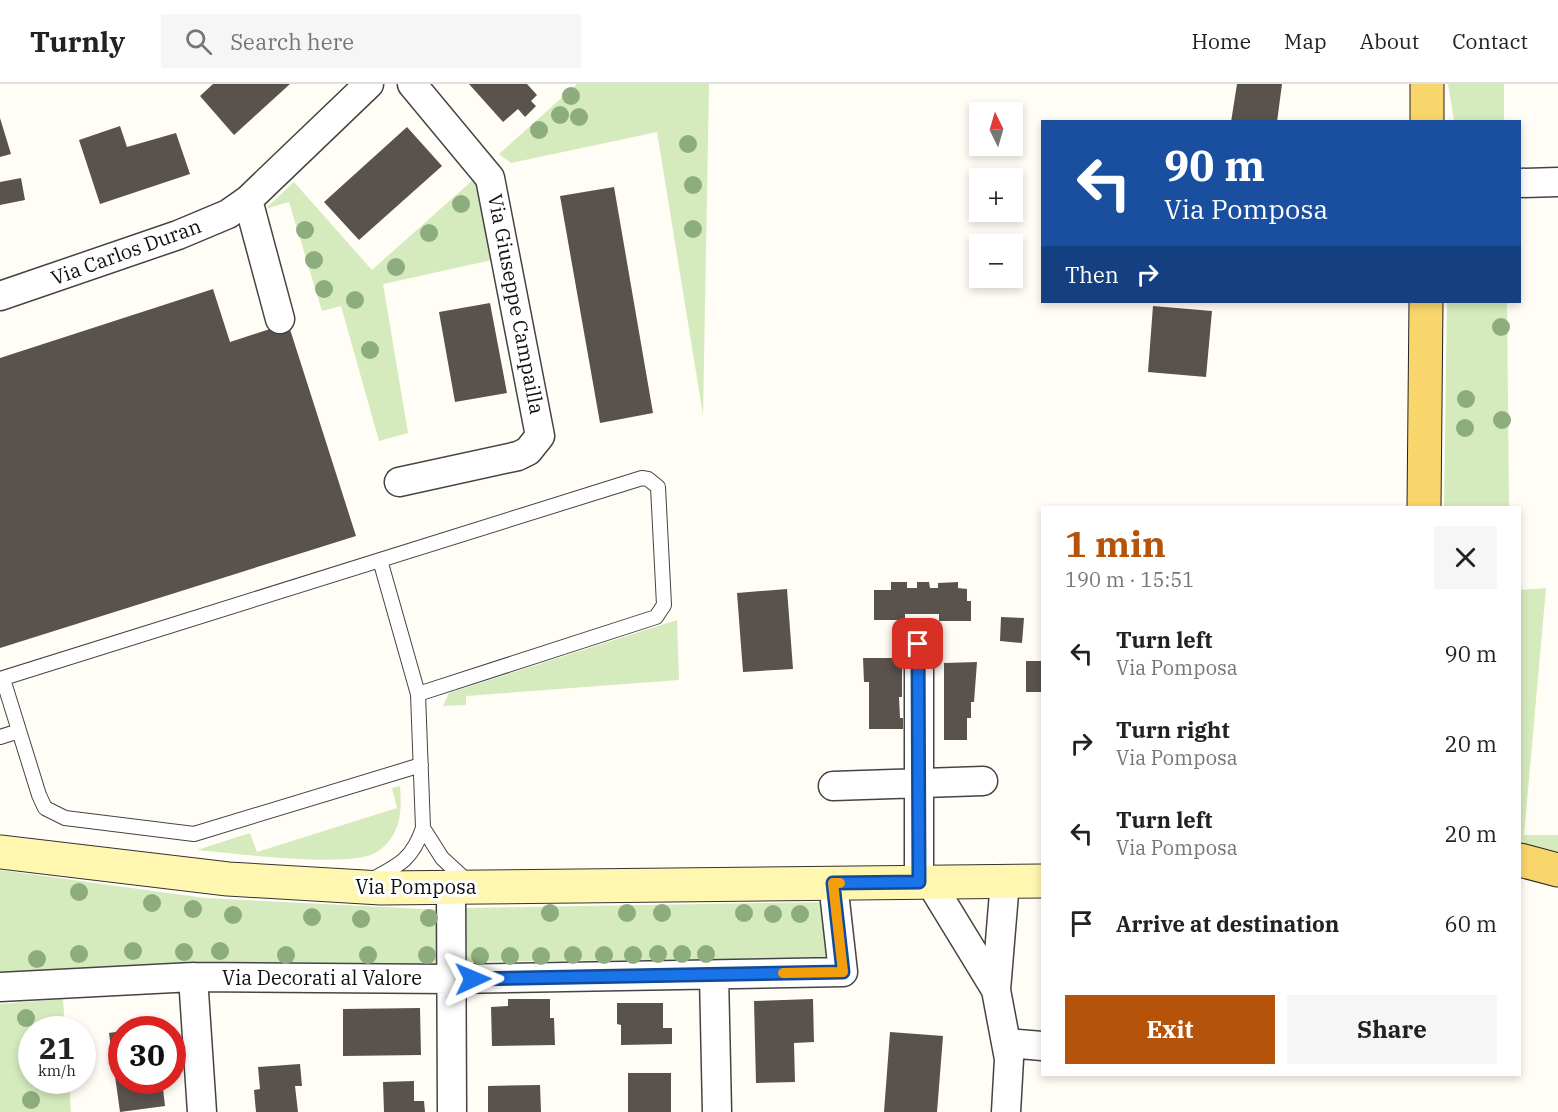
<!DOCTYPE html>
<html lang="en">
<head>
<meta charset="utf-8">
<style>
  :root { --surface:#fff; --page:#f6f6f6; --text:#222; --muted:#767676; --line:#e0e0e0; --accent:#b45309 }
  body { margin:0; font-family:"IBM Plex Serif",serif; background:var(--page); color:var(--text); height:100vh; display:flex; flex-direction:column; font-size:22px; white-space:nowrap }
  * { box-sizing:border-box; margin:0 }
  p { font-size:20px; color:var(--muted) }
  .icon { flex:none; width:33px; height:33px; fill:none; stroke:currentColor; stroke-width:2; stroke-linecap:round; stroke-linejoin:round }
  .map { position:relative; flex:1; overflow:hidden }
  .panel { position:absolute; left:1041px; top:422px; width:480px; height:570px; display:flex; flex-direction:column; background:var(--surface); border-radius:0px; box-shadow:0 3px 9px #0003 }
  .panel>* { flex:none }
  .banner { position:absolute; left:1041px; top:36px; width:480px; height:183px; border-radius:0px; box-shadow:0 3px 9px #0003; background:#1a4fa0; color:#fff; overflow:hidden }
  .needle { width:39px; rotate:355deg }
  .buttons { position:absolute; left:969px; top:18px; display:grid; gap:12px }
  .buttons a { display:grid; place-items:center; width:54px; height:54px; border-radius:0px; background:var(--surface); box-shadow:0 3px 9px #0003; font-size:30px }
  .speed { position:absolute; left:18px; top:932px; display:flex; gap:12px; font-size:30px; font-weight:700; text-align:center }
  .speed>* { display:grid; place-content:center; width:78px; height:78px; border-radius:50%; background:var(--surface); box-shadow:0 3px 9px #0003; line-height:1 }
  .speed small { font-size:15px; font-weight:400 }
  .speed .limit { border:9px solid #d22; background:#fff; color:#111 }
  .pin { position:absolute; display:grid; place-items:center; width:51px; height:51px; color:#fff; margin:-26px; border-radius:12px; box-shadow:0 3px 9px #0006 }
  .me { position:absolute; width:66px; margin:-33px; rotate:89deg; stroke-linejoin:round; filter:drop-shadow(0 0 4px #0008) }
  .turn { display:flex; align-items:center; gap:21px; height:126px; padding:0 24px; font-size:27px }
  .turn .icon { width:78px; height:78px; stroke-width:2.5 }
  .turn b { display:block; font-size:42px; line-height:51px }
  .then { display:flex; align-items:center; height:57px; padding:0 24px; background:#0003; gap:12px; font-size:22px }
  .round { display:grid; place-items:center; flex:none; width:63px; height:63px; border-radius:0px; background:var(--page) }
  .summary { display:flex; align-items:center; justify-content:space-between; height:102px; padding:0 24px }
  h1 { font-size:36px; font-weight:800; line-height:45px; color:var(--accent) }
  .primary-button { display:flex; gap:12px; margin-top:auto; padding:12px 24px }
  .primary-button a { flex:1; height:69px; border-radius:0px; background:var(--accent); color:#fff; font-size:24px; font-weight:800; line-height:69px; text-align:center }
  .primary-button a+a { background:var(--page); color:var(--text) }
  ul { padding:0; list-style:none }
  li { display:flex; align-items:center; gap:18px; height:90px; padding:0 24px }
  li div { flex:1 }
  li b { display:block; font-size:22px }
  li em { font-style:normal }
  header { display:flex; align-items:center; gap:36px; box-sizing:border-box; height:84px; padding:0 30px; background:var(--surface); border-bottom:2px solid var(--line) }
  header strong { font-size:28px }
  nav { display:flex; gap:33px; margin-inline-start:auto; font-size:21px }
  .search { width:420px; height:54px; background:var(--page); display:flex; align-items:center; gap:15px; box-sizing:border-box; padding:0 21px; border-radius:0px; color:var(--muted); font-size:22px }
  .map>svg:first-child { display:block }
</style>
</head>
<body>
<header>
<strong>Turnly</strong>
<div class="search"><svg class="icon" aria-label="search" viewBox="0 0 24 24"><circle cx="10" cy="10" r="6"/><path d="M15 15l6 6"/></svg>Search here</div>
<nav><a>Home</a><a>Map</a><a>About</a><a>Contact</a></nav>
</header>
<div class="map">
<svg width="1558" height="1028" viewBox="0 0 1558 1028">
  <rect width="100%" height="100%" fill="#fffdf5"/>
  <path fill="#d5ebbd" d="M577,0h132l-6,331 -46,-283 -146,31 -12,-9z
    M1448,0h56v37h-50z
    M475,94l17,82 -109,24 25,149 -29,8 -38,-135 -19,5 -33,-109 -24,7 29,-27 78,88z
    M1447,218h60l2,205h-65z
    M1546,504l-22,247h34v17l-38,-7v-255z
    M677,536l2,60 -213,16v9l-23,1 6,-13z
    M400,702c2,26 1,50 -23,66 -25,17 -145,1 -180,-2l53,-17 7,19 140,-44 -5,-20z
    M0,786l205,28 237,12v54h-244l-198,12z
    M830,818l4,56 -373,4 2,-54z
    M63,915l2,30h-33v51h37l2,32h-71v-108z"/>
  <path fill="#5a524d" d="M213,0h77l-56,51 -34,-39z
    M469,0h58l10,11 -6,6 5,5 -11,11 -7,-8 -15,13z
    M1237,0h45l-5,38h-46z
    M0,34l11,36 -11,3z
    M120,42l7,21 49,-14 14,41 -90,30 -21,-64z
    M407,43l35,39 -83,74 -35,-38z
    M21,94l4,22 -25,5v-23z
    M614,103l39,226 -53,10 -40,-227z
    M213,205l17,53 58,-19 68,213 -356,112v-290z
    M490,219l17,90 -52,9 -16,-90z
    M1153,222l59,5 -6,66 -58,-5z
    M891,498h16v6h10v-6h12l1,6h8v-5l20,-1v6l9,1v12h4v20h-32v-7h-34v6h-31v-30h17z
    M787,505l6,80 -50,3 -6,-79z
    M1001,533l23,1 -2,25 -22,-2z
    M863,574h39v39h-3l1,21h3v11h-34v-47h-5z
    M1026,577h16v31h-16z
    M977,578l-3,40h-3v16h-4v22h-23v-77z
    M508,915h42v19h4l1,27 -63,1 -1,-39 17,-1z
    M813,915l1,43 -20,1 1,39 -39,1 -2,-82z
    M617,919h46v25h9v16l-51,1v-20l-4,-1z
    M420,924l1,47 -78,1v-47z
    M122,947v49h40l3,26 -45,6 -11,-79z
    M890,948l53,4 -6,76h-53z
    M300,980l2,22h-7l3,26h-42l-2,-22 6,-1 -2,-22z
    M628,989h43v39h-43z
    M414,997v20h10l1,11h-41l-1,-30z
    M540,1001l1,27h-53v-26z"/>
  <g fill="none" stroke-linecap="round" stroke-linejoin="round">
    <g stroke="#444" stroke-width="16">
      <path id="lane" d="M380,476l38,134 5,134
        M0,595l642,-201 6,1 10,8 6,118 -8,12 -238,77
        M3,595l36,116 6,13 20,10 129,16 227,-69
        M0,653l19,-6
        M373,795c27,-14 40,-21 50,-51l19,30 26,24"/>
    </g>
    <g stroke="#444" stroke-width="31">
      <path id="street" d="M1520,99l38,-1
        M248,116l32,119
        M0,212l178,-61 50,-21 20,-14 121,-116
        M399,398l119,-26 10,-5 12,-15 -50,-258 -78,-94
        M919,560v238
        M833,702l150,-5
        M1005,797l-9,109 13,69 -3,53
        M930,798l66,108
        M451,804l1,224
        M714,891l3,137
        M193,893l9,135
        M0,903l193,-10 258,2 392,-7 -10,-89
        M1008,959l34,3"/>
    </g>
    <g stroke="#333" stroke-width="35">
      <path id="secondary" d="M0,768l228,27 153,9 661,-7"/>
    </g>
    <g stroke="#222" stroke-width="35">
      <path id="primary" d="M1427,0v38
        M1424,423l2,-205
        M1520,776l38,10"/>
    </g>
    <use href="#lane" stroke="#fff" stroke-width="14"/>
    <use href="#street" stroke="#fff" stroke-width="28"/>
    <use href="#secondary" stroke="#fff6b0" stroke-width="33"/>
    <use href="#primary" stroke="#f9d66b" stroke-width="33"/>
  </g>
  <g fill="#8dad7f">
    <circle cx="571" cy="12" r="9"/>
    <circle cx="560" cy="31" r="9"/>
    <circle cx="579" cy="33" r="9"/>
    <circle cx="539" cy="46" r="9"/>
    <circle cx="688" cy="60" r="9"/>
    <circle cx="693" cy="101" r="9"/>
    <circle cx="461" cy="120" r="9"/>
    <circle cx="693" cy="145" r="9"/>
    <circle cx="305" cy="146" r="9"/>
    <circle cx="429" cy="149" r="9"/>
    <circle cx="314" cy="176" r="9"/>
    <circle cx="396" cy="183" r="9"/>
    <circle cx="324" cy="205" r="9"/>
    <circle cx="355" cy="216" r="9"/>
    <circle cx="1501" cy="243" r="9"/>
    <circle cx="370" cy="266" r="9"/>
    <circle cx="1466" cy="315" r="9"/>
    <circle cx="1502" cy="336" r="9"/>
    <circle cx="1465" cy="344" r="9"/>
    <circle cx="79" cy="808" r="9"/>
    <circle cx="152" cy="819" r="9"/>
    <circle cx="193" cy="825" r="9"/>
    <circle cx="550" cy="829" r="9"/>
    <circle cx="627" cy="829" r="9"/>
    <circle cx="662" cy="829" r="9"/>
    <circle cx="744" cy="829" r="9"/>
    <circle cx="773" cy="830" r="9"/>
    <circle cx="800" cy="830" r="9"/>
    <circle cx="233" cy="831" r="9"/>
    <circle cx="312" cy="833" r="9"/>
    <circle cx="429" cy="834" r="9"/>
    <circle cx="361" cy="835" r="9"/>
    <circle cx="133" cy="867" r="9"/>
    <circle cx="220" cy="867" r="9"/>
    <circle cx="184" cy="868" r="9"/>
    <circle cx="79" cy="870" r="9"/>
    <circle cx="658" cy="870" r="9"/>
    <circle cx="682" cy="870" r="9"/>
    <circle cx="706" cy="870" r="9"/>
    <circle cx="286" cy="871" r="9"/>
    <circle cx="368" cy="871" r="9"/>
    <circle cx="427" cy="871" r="9"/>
    <circle cx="573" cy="871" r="9"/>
    <circle cx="604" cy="871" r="9"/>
    <circle cx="633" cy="871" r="9"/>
    <circle cx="480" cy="872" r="9"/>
    <circle cx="510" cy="872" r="9"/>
    <circle cx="541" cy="872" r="9"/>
    <circle cx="37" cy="875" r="9"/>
    <circle cx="26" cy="934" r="9"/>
    <circle cx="31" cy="1016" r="9"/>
  </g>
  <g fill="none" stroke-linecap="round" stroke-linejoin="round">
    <g stroke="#114b97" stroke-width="15">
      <path id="route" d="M473,895l370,-7 -10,-89 86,-1 -1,-238"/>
    </g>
    <use href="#route" stroke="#1a73e8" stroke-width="10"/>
    <path stroke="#f59e0b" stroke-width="10" d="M783,889l60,-1 -10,-89h7"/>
  </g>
  <g text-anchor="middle" stroke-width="6" stroke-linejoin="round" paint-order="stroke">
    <g font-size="20" fill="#111" stroke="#fff">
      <text transform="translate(126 168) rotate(-20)" y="7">Via Carlos Duran</text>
      <text transform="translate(516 220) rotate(79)" y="7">Via Giuseppe Campailla</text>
      <text x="416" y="810">Via Pomposa</text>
      <text x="322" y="901">Via Decorati al Valore</text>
    </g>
  </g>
</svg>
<div class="buttons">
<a><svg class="needle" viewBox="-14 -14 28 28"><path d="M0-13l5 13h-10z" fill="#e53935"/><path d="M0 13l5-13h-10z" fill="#767676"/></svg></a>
<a>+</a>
<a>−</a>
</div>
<div class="speed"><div>21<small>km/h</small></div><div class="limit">30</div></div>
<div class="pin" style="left:918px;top:560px;background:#d93025"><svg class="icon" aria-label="arrive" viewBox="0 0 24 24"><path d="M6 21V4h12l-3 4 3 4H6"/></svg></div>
<svg class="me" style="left:473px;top:895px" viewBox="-20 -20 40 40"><path d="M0-17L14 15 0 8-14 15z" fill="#1a73e8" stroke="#fff" stroke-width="4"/></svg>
<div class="banner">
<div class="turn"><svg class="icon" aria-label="left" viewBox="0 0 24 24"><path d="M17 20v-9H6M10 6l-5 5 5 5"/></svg><div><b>90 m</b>Via Pomposa</div></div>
<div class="then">Then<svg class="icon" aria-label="right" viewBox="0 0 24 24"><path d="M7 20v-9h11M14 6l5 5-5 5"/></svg></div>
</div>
<section class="panel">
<div class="summary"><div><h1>1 min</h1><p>190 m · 15:51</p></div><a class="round"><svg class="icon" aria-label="close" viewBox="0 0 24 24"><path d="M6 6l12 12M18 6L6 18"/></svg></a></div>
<ul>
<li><svg class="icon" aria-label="left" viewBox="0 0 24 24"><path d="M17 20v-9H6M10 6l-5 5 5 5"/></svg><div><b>Turn left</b><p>Via Pomposa</p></div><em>90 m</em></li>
<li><svg class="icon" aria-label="right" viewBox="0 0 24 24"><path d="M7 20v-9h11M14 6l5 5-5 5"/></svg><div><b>Turn right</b><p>Via Pomposa</p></div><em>20 m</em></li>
<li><svg class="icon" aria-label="left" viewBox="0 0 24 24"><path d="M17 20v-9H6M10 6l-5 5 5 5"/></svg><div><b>Turn left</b><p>Via Pomposa</p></div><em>20 m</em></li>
<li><svg class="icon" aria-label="arrive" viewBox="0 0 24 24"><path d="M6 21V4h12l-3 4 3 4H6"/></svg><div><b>Arrive at destination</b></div><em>60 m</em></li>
</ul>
<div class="primary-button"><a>Exit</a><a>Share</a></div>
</section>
</div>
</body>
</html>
